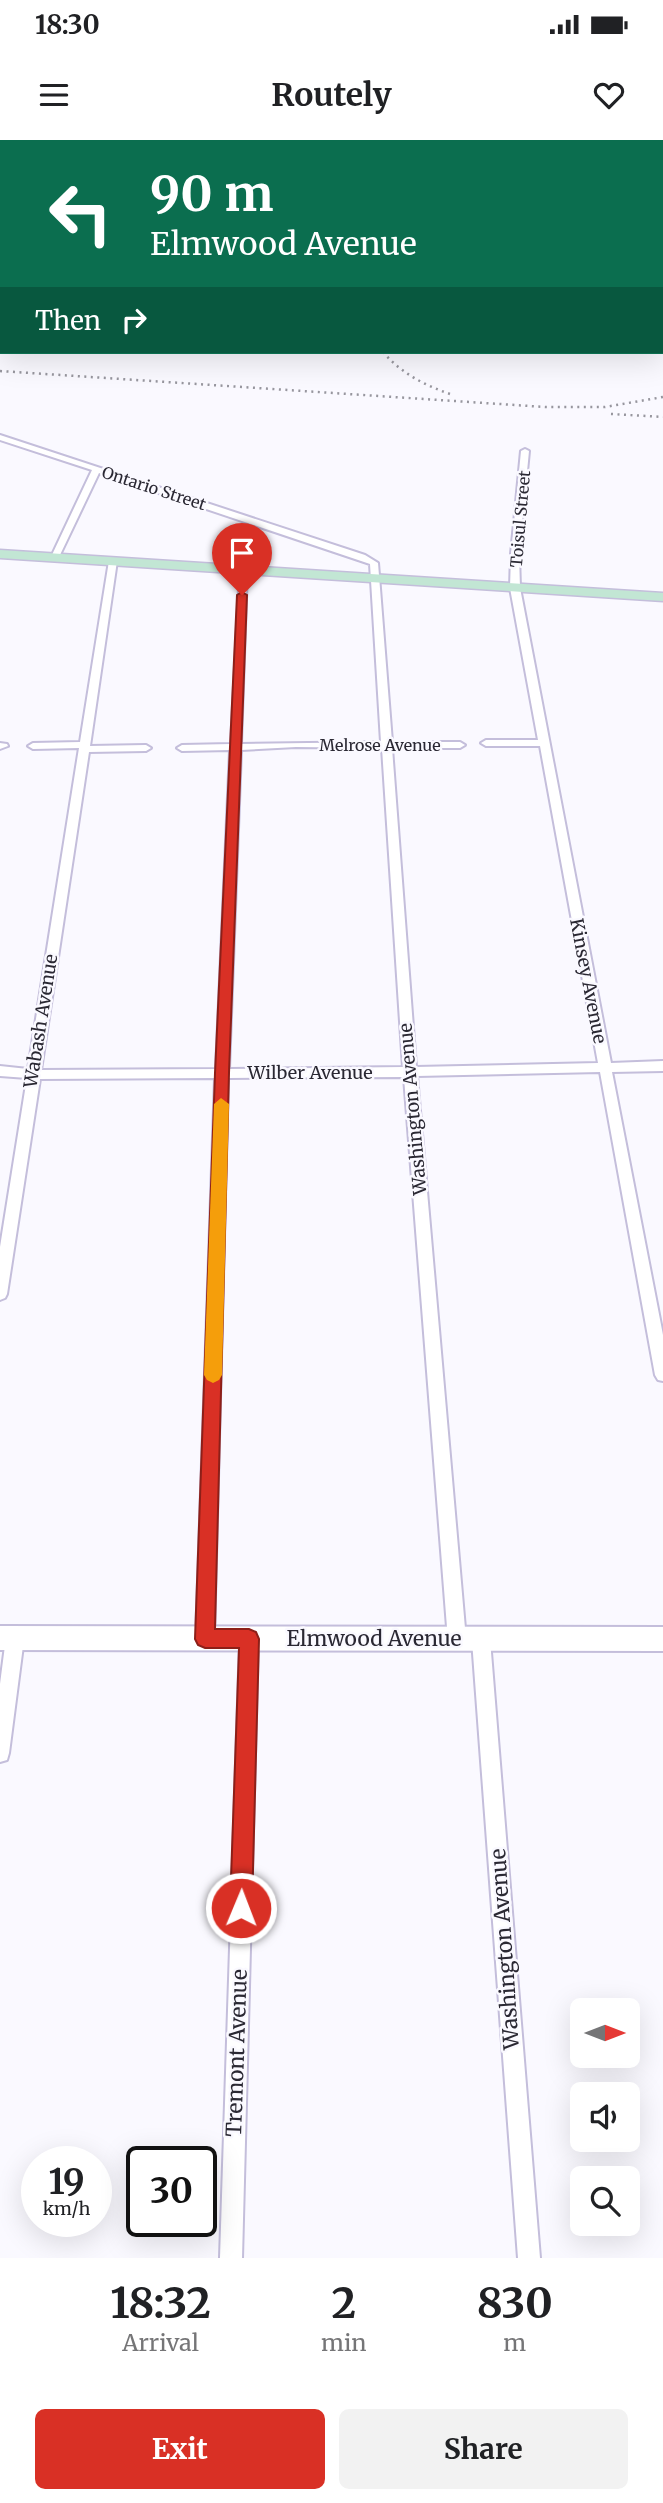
<!DOCTYPE html>
<html lang="en">
<head>
<meta charset="utf-8">
<style>
  :root { --surface:#fff; --page:#f2f2f2; --text:#202124; --muted:#757577; --accent:#d93025 }
  body { margin:0; font-family:Merriweather,serif; background:var(--page); color:var(--text); height:100vh; display:flex; flex-direction:column; font-size:26px; white-space:nowrap }
  * { box-sizing:border-box; margin:0 }
  p { font-size:23px; color:var(--muted) }
  .icon { flex:none; width:38px; height:38px; fill:none; stroke:currentColor; stroke-width:2; stroke-linecap:round; stroke-linejoin:round }
  .map { position:relative; height:2118px; overflow:hidden }
  .sheet { display:flex; flex-direction:column; background:var(--surface); flex:1 }
  .sheet>* { flex:none }
  .hud { position:absolute; left:0px; top:0px; width:663px; height:214px; box-shadow:0 7px 28px #0002; background:#0b6e4f; color:#fff; overflow:hidden }
  .needle { width:46px; rotate:90deg }
  .controls { position:absolute; left:570px; top:1858px; display:grid; gap:14px }
  .controls a { display:grid; place-items:center; width:70px; height:70px; border-radius:10px; background:var(--surface); box-shadow:0 7px 28px #0002; font-size:35px }
  .speed { position:absolute; left:21px; top:2006px; display:flex; gap:14px; font-size:35px; font-weight:700; text-align:center }
  .speed>* { display:grid; place-content:center; width:91px; height:91px; border-radius:50%; background:var(--surface); box-shadow:0 7px 28px #0002; line-height:1 }
  .speed small { font-size:18px; font-weight:400 }
  .speed .limit { border:4px solid #111; border-radius:10px; background:#fff; color:#111 }
  .pin { position:absolute; display:grid; place-items:center; width:60px; height:60px; color:#fff; margin:-72px -30px; border-radius:50% 50% 50% 0; rotate:-45deg; box-shadow:0 0 7px #0007 }
  .pin .icon { rotate:45deg }
  .me { position:absolute; width:77px; margin:-38px; rotate:1deg; stroke-linejoin:round; filter:drop-shadow(0 0 5px #0008) }
  .turn { display:flex; align-items:center; gap:24px; height:147px; padding:0 35px; font-size:32px }
  .turn .icon { width:91px; height:91px; stroke-width:2.5 }
  .turn b { display:block; font-size:49px; line-height:60px }
  .then { display:flex; align-items:center; height:66px; padding:0 35px; background:#0003; gap:14px; font-size:26px }
  .eta { display:flex; justify-content:space-evenly; align-items:center; height:119px; text-align:center }
  .eta b { font-size:42px; font-weight:700; line-height:49px }
  .button { display:flex; gap:14px; margin-top:auto; padding:14px 35px }
  .button a { flex:1; height:80px; border-radius:10px; background:var(--accent); color:#fff; font-size:28px; font-weight:700; line-height:80px; text-align:center }
  .button a+a { background:var(--page); color:var(--text) }
  .status { display:flex; justify-content:space-between; align-items:center; height:49px; padding:0 35px; background:var(--surface); direction:ltr }
  .status svg { height:19px; fill:currentColor }
  header { display:flex; justify-content:space-between; align-items:center; height:91px; padding:0 35px; background:var(--surface); font-size:32px; font-weight:700 }
  .map>svg:first-child { display:block }
</style>
</head>
<body>
<div class="status"><b>18:30</b><svg viewBox="0 0 49 12"><path d="M0 12V9h3v3zM5 12V6h3v6zM10 12V3h3v9zM15 12V0h3v12zM26 1h20v11H26zM47 4h2v5h-2z"/></svg></div>
<header><svg class="icon" aria-label="menu" viewBox="0 0 24 24"><path d="M4 6h16M4 12h16M4 18h16"/></svg>Routely<svg class="icon" aria-label="heart" viewBox="0 0 24 24"><path d="M12 20l-8-8c-3-5 5-10 8-4 3-6 11-1 8 4z"/></svg></header>
<div class="map">
<svg width="663" height="2118" viewBox="0 0 663 2118">
  <rect width="100%" height="100%" fill="#faf9ff"/>
  <g fill="none" stroke-linecap="round" stroke-linejoin="round">
    <g stroke="#c4bedb" stroke-width="4">
      <path id="minor" d="M0,3l2,1v4l-2,-1z
        M0,46h2v4h-2z
        M0,88h2v4h-2z
        M0,295l365,120 13,8 14,179h68l5,3 -5,3h-68l24,319 182,-4 -58,-317h-54l-5,-3 5,-3h52l-28,-152 1,-34 10,-103 4,-2 4,2 -10,103 1,34 91,475 52,-2v10l-51,1 51,263v46l-5,-1 -3,-5 -55,-303 -183,4 49,564 -3,6 -6,2 -6,-2 -3,-6 -44,-563 -176,1 -14,561 -3,6 -6,2 -6,-2 -3,-6 19,-561 -175,1 -33,215 -2,4 -5,2v-53l27,-169 -27,-2v-10l28,3 51,-321 -46,1 -5,-3 5,-3 47,-1 29,-181 4,-3 4,3 -27,185 56,-1 5,3 -5,3 -57,1 -48,318 175,-1 14,-319 -48,1 -5,-3 5,-3 49,-1 9,-176 7,2 -6,174 140,-2 -11,-178 -271,-91 -40,84 -7,2 -1,-2 41,-87 -92,-30zM296,607l86,1 21,319 -174,2 12,-319z
        M0,603l7,1 1,2 -8,3z
        M15,1490l6,2 3,6 -15,115 -2,7 -7,2v-78l6,-46 3,-6z
        M249,1491l6,2 3,6 -16,619h-22l20,-619 3,-6z
        M481,1492l6,2 3,6 50,618h-22l-46,-618 3,-6z"/>
    </g>
    <g stroke="#c4bedb" stroke-width="4">
      <path id="tertiary" d="M279,0h12l2,2h-12z
        M420,0h12l-14,2z
        M0,124h2v6h-2z
        M0,1486l663,1v24l-663,-1z"/>
    </g>
    <g stroke="#c4bedb" stroke-width="3">
      <path id="secondary" d="M0,410l663,43v8l-663,-43z"/>
    </g>
    <use href="#minor" fill="#fff" fill-rule="evenodd"/>
    <use href="#tertiary" fill="#fff" fill-rule="evenodd"/>
    <use href="#secondary" fill="#c2e6d4" fill-rule="evenodd"/>
    <path stroke="#97969e" stroke-width="2.5" stroke-dasharray="2 4.5" stroke-linecap="butt" d="M662,208l1,3
      M383,212c19,22 43,34 70,43
      M0,231l545,36h60l58,-10
      M611,274l52,3"/>
  </g>
  <path fill="#d93025" stroke="#8d1f18" stroke-width="2" d="M242,452l5,3 -18,478 -14,556h34l7,3 3,7 -7,269 -3,8 -8,3 -8,-3 -3,-8 9,-260h-34l-7,-3 -3,-6 20,-566 22,-478z"/>
  <path fill="#f59e0b" d="M221,958l8,6 -7,271 -3,5 -6,3 -6,-3 -3,-5 10,-271z"/>
  <g text-anchor="middle" stroke-width="5" stroke-linejoin="round" paint-order="stroke">
    <g font-size="16" fill="#2a2833" stroke="#faf9ff">
      <text transform="translate(154 348) rotate(18)" y="6">Ontario Street</text>
      <text transform="translate(520 379) rotate(-85)" y="6">Toisul Street</text>
      <text x="380" y="611">Melrose Avenue</text>
    </g>
    <g font-size="18" fill="#2a2833" stroke="#faf9ff">
      <text transform="translate(588 841) rotate(79)" y="6">Kinsey Avenue</text>
      <text transform="translate(41 881) rotate(-81)" y="6">Wabash Avenue</text>
      <text x="310" y="939">Wilber Avenue</text>
      <text transform="translate(413 969) rotate(-95)" y="6">Washington Avenue</text>
    </g>
    <g font-size="21" fill="#2a2833" stroke="#faf9ff">
      <text x="374" y="1506">Elmwood Avenue</text>
      <text transform="translate(505 1809) rotate(-94)" y="7">Washington Avenue</text>
      <text transform="translate(237 1913) rotate(-88)" y="7">Tremont Avenue</text>
    </g>
  </g>
</svg>
<div class="controls">
<a><svg class="needle" viewBox="-14 -14 28 28"><path d="M0-13l5 13h-10z" fill="#e53935"/><path d="M0 13l5-13h-10z" fill="#757577"/></svg></a>
<a><svg class="icon" aria-label="sound" viewBox="0 0 24 24"><path d="M4 9h4l5-4v14l-5-4H4zM17 9q2 3 0 6"/></svg></a>
<a><svg class="icon" aria-label="search" viewBox="0 0 24 24"><circle cx="10" cy="10" r="6"/><path d="M15 15l6 6"/></svg></a>
</div>
<div class="speed"><div>19<small>km/h</small></div><div class="limit">30</div></div>
<div class="pin" style="left:242px;top:455px;background:#d93025"><svg class="icon" aria-label="arrive" viewBox="0 0 24 24"><path d="M6 21V4h12l-3 4 3 4H6"/></svg></div>
<svg class="me" style="left:241px;top:1768px" viewBox="-20 -20 40 40"><circle r="17" fill="#d93025" stroke="#fff" stroke-width="3"/><path d="M0-11L8 9 0 5-8 9z" fill="#fff"/></svg>
<div class="hud">
<div class="turn"><svg class="icon" aria-label="left" viewBox="0 0 24 24"><path d="M17 20v-9H6M10 6l-5 5 5 5"/></svg><div><b>90 m</b>Elmwood Avenue</div></div>
<div class="then">Then<svg class="icon" aria-label="right" viewBox="0 0 24 24"><path d="M7 20v-9h11M14 6l5 5-5 5"/></svg></div>
</div>
</div>
<section class="sheet">
<div class="eta">
<div><b>18:32</b><p>Arrival</p></div>
<div><b>2</b><p>min</p></div>
<div><b>830</b><p>m</p></div>
</div>
<div class="button"><a>Exit</a><a>Share</a></div>
</section>
</body>
</html>
